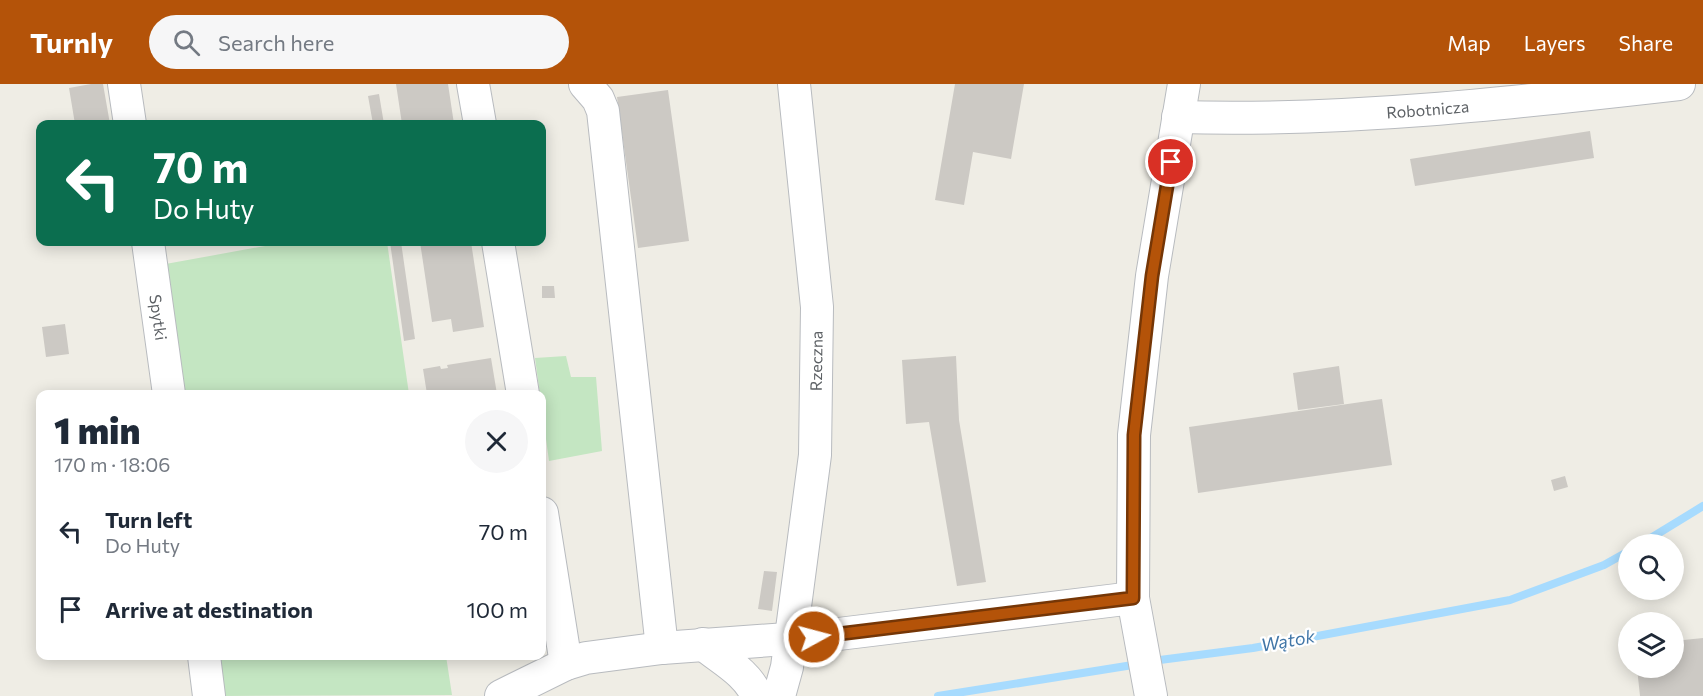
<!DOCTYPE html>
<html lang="en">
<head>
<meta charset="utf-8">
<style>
  :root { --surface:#fff; --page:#f6f6f7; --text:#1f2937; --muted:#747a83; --accent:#b45309 }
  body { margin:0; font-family:Commissioner,sans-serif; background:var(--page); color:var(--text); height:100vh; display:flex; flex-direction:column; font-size:22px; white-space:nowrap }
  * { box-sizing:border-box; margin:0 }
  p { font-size:20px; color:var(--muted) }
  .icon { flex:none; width:33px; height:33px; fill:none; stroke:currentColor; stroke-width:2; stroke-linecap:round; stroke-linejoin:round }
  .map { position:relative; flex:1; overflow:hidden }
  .drawer { position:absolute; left:36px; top:306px; width:510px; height:270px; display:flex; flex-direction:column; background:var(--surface); border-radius:12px; box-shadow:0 3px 15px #0003 }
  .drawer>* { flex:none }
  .top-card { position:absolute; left:36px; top:36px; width:510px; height:126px; border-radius:12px; box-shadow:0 3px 15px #0003; background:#0b6e4f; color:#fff; overflow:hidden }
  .fabs { position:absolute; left:1618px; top:450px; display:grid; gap:12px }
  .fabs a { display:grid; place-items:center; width:66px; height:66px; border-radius:50%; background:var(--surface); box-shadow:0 3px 15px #0003; font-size:30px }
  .pin { position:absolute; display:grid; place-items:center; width:51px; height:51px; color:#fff; margin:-26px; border:3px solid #fff; border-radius:50%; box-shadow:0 2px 6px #0007 }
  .me { position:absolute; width:66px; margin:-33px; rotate:83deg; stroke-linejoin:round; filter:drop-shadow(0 0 4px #0008) }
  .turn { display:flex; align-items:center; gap:21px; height:126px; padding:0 18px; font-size:27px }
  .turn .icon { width:78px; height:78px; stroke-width:2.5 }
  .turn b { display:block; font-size:42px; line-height:51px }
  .round { display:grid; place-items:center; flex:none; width:63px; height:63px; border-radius:32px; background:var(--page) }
  .summary { display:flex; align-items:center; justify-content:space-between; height:102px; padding:0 18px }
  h1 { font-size:36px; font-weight:800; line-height:45px }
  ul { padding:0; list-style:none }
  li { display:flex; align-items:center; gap:18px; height:78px; padding:0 18px }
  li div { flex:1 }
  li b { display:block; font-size:22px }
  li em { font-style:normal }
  header { display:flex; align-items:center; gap:36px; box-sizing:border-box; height:84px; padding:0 30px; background:var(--accent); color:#fff }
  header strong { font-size:28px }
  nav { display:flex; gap:33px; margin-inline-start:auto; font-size:21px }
  .search { width:420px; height:54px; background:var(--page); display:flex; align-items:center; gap:15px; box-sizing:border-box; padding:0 21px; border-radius:33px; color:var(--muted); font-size:22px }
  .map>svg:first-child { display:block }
</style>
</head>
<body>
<header>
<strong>Turnly</strong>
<div class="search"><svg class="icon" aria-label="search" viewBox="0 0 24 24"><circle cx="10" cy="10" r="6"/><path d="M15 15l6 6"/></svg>Search here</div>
<nav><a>Map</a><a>Layers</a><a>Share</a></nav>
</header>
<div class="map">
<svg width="1703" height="612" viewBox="0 0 1703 612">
  <rect width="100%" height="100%" fill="#efede5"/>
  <path fill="#c4e6c2" d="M287,158h100l22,152h-231l-18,-129z
    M566,272l5,21h25l6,74 -53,10 -14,-103z
    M216,572h230l6,39 -230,1z"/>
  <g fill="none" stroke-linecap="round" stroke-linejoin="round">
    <path stroke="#a7dbfe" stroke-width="8" d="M1641,460l62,-38
      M1152,577l101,-13 257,-48 94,-35 25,-14
      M938,612l201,-32"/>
  </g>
  <path fill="#ccc9c4" d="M91,0h12l7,40h-35l-6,-36z
    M396,0h52l6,40h-52z
    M955,0h69l-13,75 -38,-7 -9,53 -29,-5z
    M668,6l21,151 -51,7 -21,-151z
    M379,10l5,30h-11l-5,-28z
    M1590,47l4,27 -179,28 -5,-27z
    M390,158h11l14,97 -11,2z
    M420,158h51l13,85 -31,5 -2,-13 -19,3z
    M542,202h12l1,12h-13z
    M65,240l4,30 -23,3 -4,-30z
    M956,272l3,64 27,162 -29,4 -28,-164 -23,2 -4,-64z
    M491,274l6,36h-70l-4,-25 17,-3 1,3 7,-1 -1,-3z
    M1339,282l5,38 -46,6 -5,-37z
    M1382,315l10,66 -194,28 -9,-66z
    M1565,392l3,11 -14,4 -3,-11z
    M764,487l13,1 -5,39 -14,-2z
    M1703,554v58h-63l-3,-28h37v-27z"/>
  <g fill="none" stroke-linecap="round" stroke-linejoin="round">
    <g stroke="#b8bbbf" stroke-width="34">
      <g id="minor">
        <path d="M124,0l6,40"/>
        <path d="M473,0l7,40"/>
        <path d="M585,0l13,15 5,12 59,537"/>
        <path id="s1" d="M1178,33c167,5 335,-14 501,-33"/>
        <path id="s2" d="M148,158l21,152"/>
        <path d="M498,158l25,152"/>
        <path d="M542,429l24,151"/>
        <path d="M703,560c19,16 44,28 54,52"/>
        <path d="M204,572l5,40"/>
        <path d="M501,612l65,-32 20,-6 76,-10 152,-11 319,-39"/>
        <path id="s3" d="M779,612l8,-29 28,-212 2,-148 -23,-223"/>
        <path d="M1151,612l-18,-98 1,-163 18,-159 32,-192"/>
      </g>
    </g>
    <use href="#minor" stroke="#fff" stroke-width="32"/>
  </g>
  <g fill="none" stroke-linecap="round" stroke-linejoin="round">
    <g stroke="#753606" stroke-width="15">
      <path id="route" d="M814,553l319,-39 1,-163 18,-159 19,-114"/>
    </g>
    <use href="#route" stroke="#b45309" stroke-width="10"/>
  </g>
  <g text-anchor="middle" stroke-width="4.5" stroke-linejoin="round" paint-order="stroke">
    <g font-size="16" fill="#5d6165" stroke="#fff">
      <text dy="6" stroke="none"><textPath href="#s1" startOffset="250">Robotnicza</textPath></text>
      <text dy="6" stroke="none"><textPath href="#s2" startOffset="76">Spytki</textPath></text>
      <text dy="6" stroke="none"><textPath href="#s3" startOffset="338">Rzeczna</textPath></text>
    </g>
    <g font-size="18" font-style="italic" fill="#4176a7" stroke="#fff">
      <text transform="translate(1288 557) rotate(-10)" y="6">Wątok</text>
    </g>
  </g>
</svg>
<div class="fabs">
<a><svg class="icon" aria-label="search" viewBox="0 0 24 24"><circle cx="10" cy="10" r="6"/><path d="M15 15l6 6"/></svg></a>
<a><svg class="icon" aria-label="layers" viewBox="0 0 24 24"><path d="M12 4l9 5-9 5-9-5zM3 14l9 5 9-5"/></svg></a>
</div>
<div class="pin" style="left:1171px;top:78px;background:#d93025"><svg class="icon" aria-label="arrive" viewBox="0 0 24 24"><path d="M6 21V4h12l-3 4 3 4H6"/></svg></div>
<svg class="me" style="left:814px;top:553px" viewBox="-20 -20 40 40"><circle r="17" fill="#b45309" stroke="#fff" stroke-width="3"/><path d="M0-11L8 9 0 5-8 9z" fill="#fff"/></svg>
<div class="top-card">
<div class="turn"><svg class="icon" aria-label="left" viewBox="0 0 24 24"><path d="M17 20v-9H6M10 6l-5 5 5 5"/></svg><div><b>70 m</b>Do Huty</div></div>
</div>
<section class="drawer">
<div class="summary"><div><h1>1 min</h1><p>170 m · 18:06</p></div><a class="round"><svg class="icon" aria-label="close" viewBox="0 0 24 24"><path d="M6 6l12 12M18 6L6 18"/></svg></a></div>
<ul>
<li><svg class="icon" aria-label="left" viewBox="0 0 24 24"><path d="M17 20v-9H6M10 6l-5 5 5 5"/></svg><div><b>Turn left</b><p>Do Huty</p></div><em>70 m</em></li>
<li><svg class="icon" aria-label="arrive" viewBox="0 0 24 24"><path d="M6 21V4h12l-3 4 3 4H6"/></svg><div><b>Arrive at destination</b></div><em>100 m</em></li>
</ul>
</section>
</div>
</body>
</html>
